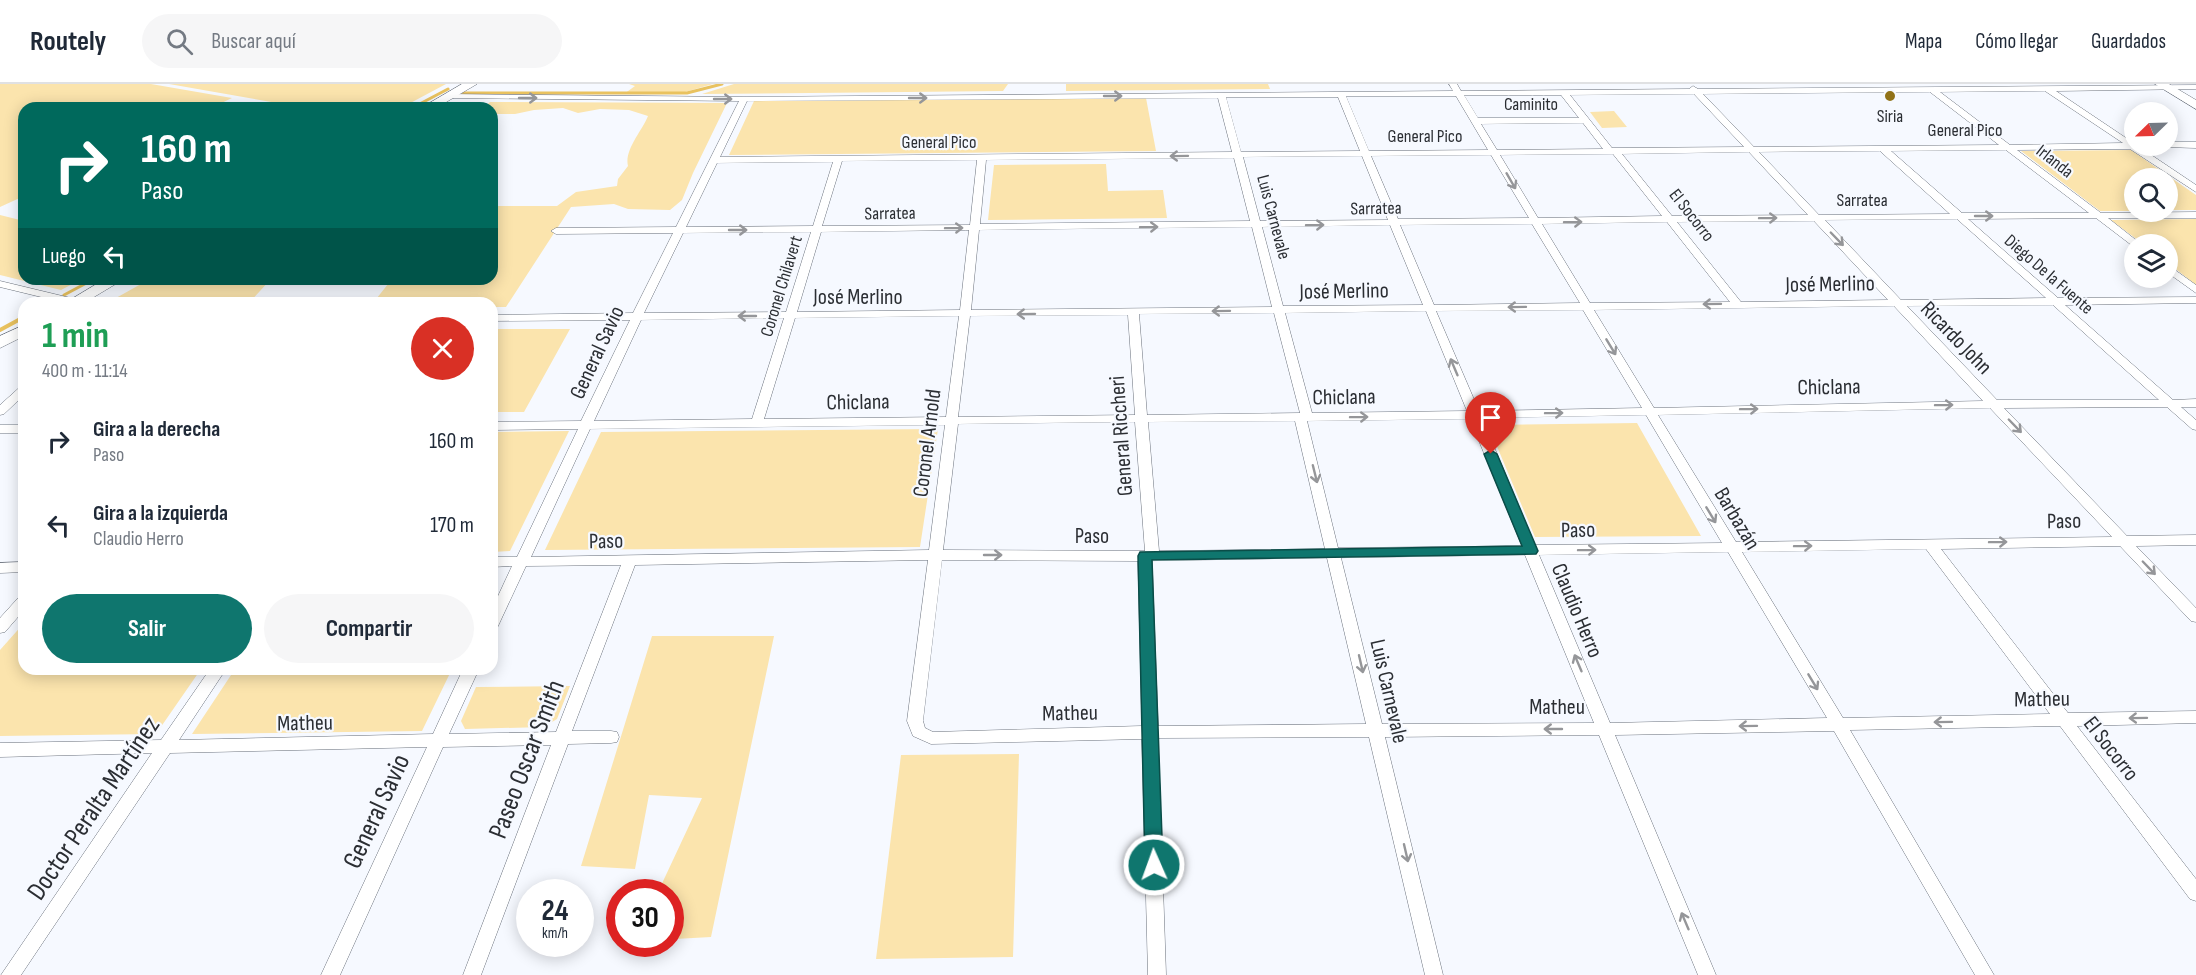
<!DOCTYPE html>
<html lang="es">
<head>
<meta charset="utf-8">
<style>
  :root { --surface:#fff; --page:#f6f6f7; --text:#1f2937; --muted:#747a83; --line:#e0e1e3; --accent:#0f766e }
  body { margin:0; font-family:"Sofia Sans Condensed",sans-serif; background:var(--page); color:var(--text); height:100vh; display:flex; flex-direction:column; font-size:22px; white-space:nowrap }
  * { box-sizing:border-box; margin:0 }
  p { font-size:20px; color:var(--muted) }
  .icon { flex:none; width:33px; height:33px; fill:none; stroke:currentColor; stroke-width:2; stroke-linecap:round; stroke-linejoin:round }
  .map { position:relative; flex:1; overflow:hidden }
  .panel { position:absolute; left:18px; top:213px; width:480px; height:378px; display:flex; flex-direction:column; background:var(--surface); border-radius:18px; box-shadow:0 3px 15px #0003 }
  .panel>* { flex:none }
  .guide { position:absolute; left:18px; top:18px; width:480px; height:183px; border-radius:18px; box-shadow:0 3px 15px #0003; background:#00695c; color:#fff; overflow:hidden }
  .needle { width:39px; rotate:247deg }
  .tools { position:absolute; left:2124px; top:18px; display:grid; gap:12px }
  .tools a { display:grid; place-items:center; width:54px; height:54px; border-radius:50%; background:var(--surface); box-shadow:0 3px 15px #0003; font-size:30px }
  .speed { position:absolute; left:516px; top:795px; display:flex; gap:12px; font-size:30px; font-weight:700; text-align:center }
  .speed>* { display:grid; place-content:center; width:78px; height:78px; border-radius:50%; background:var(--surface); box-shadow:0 3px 15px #0003; line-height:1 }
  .speed small { font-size:15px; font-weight:400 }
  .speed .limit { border:9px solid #d22; background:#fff; color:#111 }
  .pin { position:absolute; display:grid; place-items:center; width:51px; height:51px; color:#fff; margin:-62px -26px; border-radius:50% 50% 50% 0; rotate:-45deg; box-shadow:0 0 6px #0007 }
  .pin .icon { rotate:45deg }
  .me { position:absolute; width:66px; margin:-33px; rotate:358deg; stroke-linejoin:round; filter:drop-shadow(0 0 4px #0008) }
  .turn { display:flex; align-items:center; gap:21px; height:126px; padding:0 24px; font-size:27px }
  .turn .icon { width:78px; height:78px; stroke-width:2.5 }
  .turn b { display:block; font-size:42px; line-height:51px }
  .then { display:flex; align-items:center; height:57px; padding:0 24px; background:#0003; gap:12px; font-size:22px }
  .round { display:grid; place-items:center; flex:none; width:63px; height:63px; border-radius:32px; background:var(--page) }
  .summary { display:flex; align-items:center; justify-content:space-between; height:102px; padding:0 24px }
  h1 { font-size:36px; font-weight:700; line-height:45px; color:#1e9e55 }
  .cta { display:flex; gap:12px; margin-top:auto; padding:12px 24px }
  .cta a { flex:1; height:69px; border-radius:36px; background:var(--accent); color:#fff; font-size:24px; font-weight:700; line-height:69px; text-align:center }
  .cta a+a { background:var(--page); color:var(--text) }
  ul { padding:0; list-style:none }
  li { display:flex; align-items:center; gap:18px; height:84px; padding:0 24px }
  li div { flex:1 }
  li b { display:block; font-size:22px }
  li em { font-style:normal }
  header { display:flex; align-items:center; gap:36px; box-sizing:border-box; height:84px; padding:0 30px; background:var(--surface); border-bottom:2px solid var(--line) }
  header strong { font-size:28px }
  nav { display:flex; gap:33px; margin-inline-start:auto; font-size:21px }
  .search { width:420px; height:54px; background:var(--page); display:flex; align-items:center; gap:15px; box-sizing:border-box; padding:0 21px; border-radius:33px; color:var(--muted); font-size:22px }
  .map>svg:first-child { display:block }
</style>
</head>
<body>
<header>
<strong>Routely</strong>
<div class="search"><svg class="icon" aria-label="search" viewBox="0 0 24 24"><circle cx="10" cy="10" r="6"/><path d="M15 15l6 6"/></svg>Buscar aquí</div>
<nav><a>Mapa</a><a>Cómo llegar</a><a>Guardados</a></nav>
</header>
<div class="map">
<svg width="2196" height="891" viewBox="0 0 2196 891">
  <rect width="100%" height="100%" fill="#f6f9ff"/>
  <path fill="#fbe4ad" d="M0,0h151l81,14 -21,10h-187v88l-24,11z
    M169,0h277l-45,24h-95z
    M629,0h84l-35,10h-54l11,-8z
    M734,0h274l-5,7 -301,3z
    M1066,0h202l2,5 -204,2z
    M1146,14l10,53 -427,4 25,-54z
    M490,18l237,1 -34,70 -11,27 -12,10 -42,-1 -14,-5 -43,3 -65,100h-14v-4h-119l19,-24h100v-73h65l19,-14 41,-6 1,-7 10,-13c-4,-16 14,-35 20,-50l-19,-6 -29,-1 -22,4 -15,-5 -29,2 -19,4h-23v-6h-9z
    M1614,27l13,16 -25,1 -12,-16z
    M2131,66l65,45v15h-28v-32h-34v33h-34l-79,-60z
    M1106,80l2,27 55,-1 4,28 -179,2 6,-55z
    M0,131l24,6v58h58l-21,11 -61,-15z
    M2196,135v66l-28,-22v-19h-25l-32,-24z
    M150,195h121l-22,24h-142z
    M492,245h78l-46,83h-32z
    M1637,339l64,113 -166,1 -47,-112z
    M938,345l-18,118 -375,3 56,-118z
    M569,347l-59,120 -18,1v-120z
    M24,539v46h177l-45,65 -156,2v-86z
    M652,552h122l-63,301 -36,2 -4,-7 -1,-40h-12l44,-94 -53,-3 -14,74 -54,-3z
    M235,585h217l-30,62 -230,3z
    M570,602l-13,33 -13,8 -79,2 -4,-8 15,-34z
    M1019,670l-6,203 -137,2 25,-204z"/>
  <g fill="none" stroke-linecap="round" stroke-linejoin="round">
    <path stroke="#e9c25f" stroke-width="3" d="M463,9h224l35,-9
      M412,24l36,-19
      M64,211l30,-16"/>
    <path stroke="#e9c25f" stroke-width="4" d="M0,246l24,-13"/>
    <g stroke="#6b727d" stroke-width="1">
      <path id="minor" d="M1449,0h8l4,7 228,-2 4,-3 5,3 498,-4v4l-140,2 140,94v7l-66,-43 -113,1 84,63 95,-1v6h-88l33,26h-7v3l-38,-29 -128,1 90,79 138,-1v6l-131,2 108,95 23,-1v8h-15l15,13v10l-4,-1 -25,-22 -163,1 123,128 69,-1v10l-60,1 60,62v14l-5,-1 -71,-75 -179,3 127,164 128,-2v12l-119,3 119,153v22l-6,-2 -130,-173 -210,4 144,245h-19l-141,-244 -219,4 101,240h-18l-99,-240 -214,2 58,238h-18l-56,-238 -211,1 8,237h-18l-6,-236 -211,5 -18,-8 -6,-15 21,-161 -293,5 -63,166h39l6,1 2,5 -2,5 -6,1 -43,1 -87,231h-18l88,-230 -108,2 -103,228h-19l106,-228 -257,6 -149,222h-20l151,-222 -152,4v-14l161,-3 49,-71h16l-47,71 254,-6 30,-65h16l-30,65 107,-2 65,-167 -95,1 -27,58 -2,4 -5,1v-20l20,-43 -20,1v-10h25l61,-128 -86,1v-8l89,-1 49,-101 -138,1v-6l141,-2 40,-80 -117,1 -5,-3 5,-3 120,-1 63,-126 -291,-3h-3v-4l299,3 709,-6zM2045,7l78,52 -113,2 -70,-53zM1930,8l69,53 -245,2 -51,-53zM1694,10l50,53 -132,1 -42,-53zM1464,11h97l18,23h-101zM1346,12h110l32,54 -119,1zM1226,13h112l22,54 -119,1zM1218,14l14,54 -512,5 27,-56zM1583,39l20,26 -106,1 -16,-26zM2006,66l83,63h-127l-71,-62zM1880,67l70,63 -131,1 -60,-63zM1749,68l59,63 -136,1 -50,-62zM1613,70l49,62 -124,2 -38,-63zM1491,71l38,63 -131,1 -27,-63zM1362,72l26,64 -128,1 -17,-64zM1234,74l16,63 -270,3 6,-64zM977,76l-7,65 -148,1 20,-65zM833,78l-20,64 -127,1 31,-64zM1957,135l89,79 -145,2 -76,-80zM1814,137l74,79 -147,2 -64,-80zM1667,138l63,80 -140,1 -48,-79zM1532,140l48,79 -146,2 -34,-80zM1390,141l33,80 -140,1 -21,-79zM1252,143l20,80 -301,3 8,-80zM966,146h3l-9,80 -163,2 24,-80zM811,148l-25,80 -142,1 39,-80zM2053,221l106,95h-162l-90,-94zM1894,222l89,95 -329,7 -60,-98zM1583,226l59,98 -163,3 -43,-100zM1426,227l41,100 -155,2 -27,-100zM1274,229l26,100 -153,2 -8,-101zM1128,231l7,100 -177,2 12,-101zM959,232l-13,101 -182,2 31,-101zM784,234l-32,101 -158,2 47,-101zM1990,324l122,129 -376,5 -78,-127zM1646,331l76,128 -187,2 -53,-127zM1470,335l52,127 -184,2 -31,-127zM1295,337l30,128 -166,2 -11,-129zM1135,338l10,129 -202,-1 15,-126zM945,341l-16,125 -398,7 59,-128zM1926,465l124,165 -207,4 -101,-166zM1728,468l99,166 -217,5 -71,-168zM1525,471l69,168 -212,1 -41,-166zM1327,474l39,166 -208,2 -6,-165zM942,476l196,1 4,165 -209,6 -8,-4 -2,-7z
        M2168,58h28v6l-31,-1z
        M2168,181l28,20v8l-28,-20z
        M0,197l79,19 1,2 -14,1 -66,-16z
        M24,301v10l-20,19 -4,1v-10l20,-18z
        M0,341h24v8h-24z
        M24,478v10l-24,1v-10z
        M24,512v14l-19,22 -5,1v-15l19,-21z"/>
    </g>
    <g stroke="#6b727d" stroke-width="1">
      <path id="secondary" d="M462,0h15l-41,24h-15z
        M2155,0h14l27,16v9z
        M105,195h19l-40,24h-19z
        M24,241v11l-24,12v-12z"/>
    </g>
    <use href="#minor" fill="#fff" fill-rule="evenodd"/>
    <use href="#secondary" fill="#fff" fill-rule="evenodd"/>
  </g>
  <defs><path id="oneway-shaft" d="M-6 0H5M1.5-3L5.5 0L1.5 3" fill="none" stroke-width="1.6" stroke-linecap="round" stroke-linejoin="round" transform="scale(1.5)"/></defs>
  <g stroke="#959699">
    <use href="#oneway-shaft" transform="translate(1113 12)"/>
    <use href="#oneway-shaft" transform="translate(528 14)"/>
    <use href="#oneway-shaft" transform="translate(918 14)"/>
    <use href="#oneway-shaft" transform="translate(723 15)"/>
    <use href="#oneway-shaft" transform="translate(1179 72) rotate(179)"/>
    <use href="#oneway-shaft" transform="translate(1511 97) rotate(60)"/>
    <use href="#oneway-shaft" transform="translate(1984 132)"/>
    <use href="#oneway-shaft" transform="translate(1768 134) rotate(-1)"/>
    <use href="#oneway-shaft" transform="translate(1573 138) rotate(-1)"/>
    <use href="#oneway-shaft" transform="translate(1315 141) rotate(-1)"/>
    <use href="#oneway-shaft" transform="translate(1149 143) rotate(-1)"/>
    <use href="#oneway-shaft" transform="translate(954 144) rotate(-1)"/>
    <use href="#oneway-shaft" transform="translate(738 146)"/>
    <use href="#oneway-shaft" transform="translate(1837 155) rotate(46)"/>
    <use href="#oneway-shaft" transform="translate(1712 220) rotate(179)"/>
    <use href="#oneway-shaft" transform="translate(1517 223) rotate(179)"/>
    <use href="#oneway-shaft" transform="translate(1221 227) rotate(179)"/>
    <use href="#oneway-shaft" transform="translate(1026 230) rotate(179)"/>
    <use href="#oneway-shaft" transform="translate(747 232) rotate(180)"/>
    <use href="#oneway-shaft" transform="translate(1611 263) rotate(59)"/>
    <use href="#oneway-shaft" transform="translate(1454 283) rotate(-113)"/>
    <use href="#oneway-shaft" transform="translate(1944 321) rotate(-1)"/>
    <use href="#oneway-shaft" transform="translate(1749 325) rotate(-1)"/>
    <use href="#oneway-shaft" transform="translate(1554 329) rotate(-1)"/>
    <use href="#oneway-shaft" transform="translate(1359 333) rotate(-1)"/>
    <use href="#oneway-shaft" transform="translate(2015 342) rotate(46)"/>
    <use href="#oneway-shaft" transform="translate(1315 390) rotate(76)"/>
    <use href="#oneway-shaft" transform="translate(1711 431) rotate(59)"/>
    <use href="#oneway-shaft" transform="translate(1998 458) rotate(-1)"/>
    <use href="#oneway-shaft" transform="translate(1803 462) rotate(-1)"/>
    <use href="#oneway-shaft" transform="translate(1587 466) rotate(-1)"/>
    <use href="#oneway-shaft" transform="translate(993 471)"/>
    <use href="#oneway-shaft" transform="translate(2149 484) rotate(46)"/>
    <use href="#oneway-shaft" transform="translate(1578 579) rotate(-113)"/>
    <use href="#oneway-shaft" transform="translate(1361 580) rotate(77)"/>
    <use href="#oneway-shaft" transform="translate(1813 598) rotate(59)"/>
    <use href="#oneway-shaft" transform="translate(2138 634) rotate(179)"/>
    <use href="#oneway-shaft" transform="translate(1943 638) rotate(179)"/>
    <use href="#oneway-shaft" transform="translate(1748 642) rotate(179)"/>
    <use href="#oneway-shaft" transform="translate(1553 645) rotate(180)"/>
    <use href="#oneway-shaft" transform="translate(1406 769) rotate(77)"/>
    <use href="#oneway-shaft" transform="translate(1685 837) rotate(-113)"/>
  </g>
  <path fill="#0f766e" stroke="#0a4d48" stroke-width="1.5" d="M1491,366l6,4 41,97 -2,3 -384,6 11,305 -3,5 -6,3 -6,-3 -3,-5 -7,-309 2,-4 382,-6 -38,-92z"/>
  <circle fill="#917218" stroke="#f6f9ff" stroke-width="2" cx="1890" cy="12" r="6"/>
  <g text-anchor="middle" stroke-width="4.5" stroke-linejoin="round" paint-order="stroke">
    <g font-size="18" fill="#2b2e33" stroke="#f6f9ff">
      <text x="1531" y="26">Caminito</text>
      <text x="1965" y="52">General Pico</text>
      <text x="1425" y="58">General Pico</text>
      <text x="939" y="64">General Pico</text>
      <text transform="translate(2055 77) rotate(38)" y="6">Irlanda</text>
      <text x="1862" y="122">Sarratea</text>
      <text transform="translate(1376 124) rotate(-1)" y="6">Sarratea</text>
      <text transform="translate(890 129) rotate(-1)" y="6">Sarratea</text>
      <text transform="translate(1692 131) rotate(52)" y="6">El Socorro</text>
      <text transform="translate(1274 133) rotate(75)" y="6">Luis Carnevale</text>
      <text transform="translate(2049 190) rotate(41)" y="6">Diego De la Fuente</text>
      <text transform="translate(781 202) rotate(-73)" y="6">Coronel Chilavert</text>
    </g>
    <g font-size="18" fill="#2b2e33" stroke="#f6f9ff">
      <text x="1890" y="38">Siria</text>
    </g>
    <g font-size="22" fill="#2b2e33" stroke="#f6f9ff">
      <text transform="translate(1830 199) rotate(-1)" y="8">José Merlino</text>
      <text transform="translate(1344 206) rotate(-1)" y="8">José Merlino</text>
      <text x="858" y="220">José Merlino</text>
      <text transform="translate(1957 253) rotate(46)" y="8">Ricardo John</text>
      <text transform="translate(596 268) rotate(-65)" y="8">General Savio</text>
      <text transform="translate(1829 302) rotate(-1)" y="8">Chiclana</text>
      <text transform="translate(1344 312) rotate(-1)" y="8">Chiclana</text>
      <text transform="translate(858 317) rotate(-1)" y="8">Chiclana</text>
      <text transform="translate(1120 352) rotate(-94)" y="8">General Riccheri</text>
      <text transform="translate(926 359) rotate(-83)" y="8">Coronel Arnold</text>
      <text transform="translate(1738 434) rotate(59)" y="8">Barbazán</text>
      <text transform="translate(2064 436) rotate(-1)" y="8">Paso</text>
      <text transform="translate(1578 445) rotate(-1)" y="8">Paso</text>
      <text x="1092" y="459">Paso</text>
      <text transform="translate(606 456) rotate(-1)" y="8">Paso</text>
      <text transform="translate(1578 526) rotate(67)" y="8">Claudio Herro</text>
      <text transform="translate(1390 607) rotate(77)" y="8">Luis Carnevale</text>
      <text transform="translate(2042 614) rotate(-1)" y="8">Matheu</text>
      <text x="1557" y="630">Matheu</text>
      <text transform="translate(1070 628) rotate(-1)" y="8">Matheu</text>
      <text transform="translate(305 638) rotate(-1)" y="8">Matheu</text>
      <text transform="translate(2112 664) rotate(52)" y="8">El Socorro</text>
    </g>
    <g font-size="27" fill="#2b2e33" stroke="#f6f9ff">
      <text transform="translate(526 675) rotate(-69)" y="9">Paseo Oscar Smith</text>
      <text transform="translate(93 724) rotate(-56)" y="9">Doctor Peralta Martínez</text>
      <text transform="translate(376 727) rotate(-65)" y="9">General Savio</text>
    </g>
  </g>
</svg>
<div class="tools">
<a><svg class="needle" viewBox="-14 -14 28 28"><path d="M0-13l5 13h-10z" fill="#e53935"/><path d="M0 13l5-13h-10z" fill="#747a83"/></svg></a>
<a><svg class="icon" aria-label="search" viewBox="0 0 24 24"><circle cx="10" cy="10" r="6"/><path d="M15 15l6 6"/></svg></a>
<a><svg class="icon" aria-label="layers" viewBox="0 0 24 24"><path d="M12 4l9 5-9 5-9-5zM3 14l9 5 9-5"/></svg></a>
</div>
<div class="speed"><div>24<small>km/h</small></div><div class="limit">30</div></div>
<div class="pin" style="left:1491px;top:370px;background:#d93025"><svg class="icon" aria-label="arrive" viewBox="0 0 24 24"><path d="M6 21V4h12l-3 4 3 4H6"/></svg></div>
<svg class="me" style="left:1154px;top:781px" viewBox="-20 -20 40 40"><circle r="17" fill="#0f766e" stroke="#fff" stroke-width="3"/><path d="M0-11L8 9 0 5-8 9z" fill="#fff"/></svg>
<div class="guide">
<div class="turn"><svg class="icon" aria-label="right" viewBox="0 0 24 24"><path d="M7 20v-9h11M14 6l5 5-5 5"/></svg><div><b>160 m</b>Paso</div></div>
<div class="then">Luego<svg class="icon" aria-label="left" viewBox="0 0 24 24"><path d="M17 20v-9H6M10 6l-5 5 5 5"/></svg></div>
</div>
<section class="panel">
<div class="summary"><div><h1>1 min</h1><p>400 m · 11:14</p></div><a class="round" style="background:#d93025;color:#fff"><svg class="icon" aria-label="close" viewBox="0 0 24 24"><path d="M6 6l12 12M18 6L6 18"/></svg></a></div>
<ul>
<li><svg class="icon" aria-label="right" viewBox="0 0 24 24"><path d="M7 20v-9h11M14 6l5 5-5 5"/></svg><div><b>Gira a la derecha</b><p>Paso</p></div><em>160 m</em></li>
<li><svg class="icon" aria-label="left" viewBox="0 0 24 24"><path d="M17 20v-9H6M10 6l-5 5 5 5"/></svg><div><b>Gira a la izquierda</b><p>Claudio Herro</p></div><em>170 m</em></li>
</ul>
<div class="cta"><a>Salir</a><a>Compartir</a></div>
</section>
</div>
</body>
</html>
